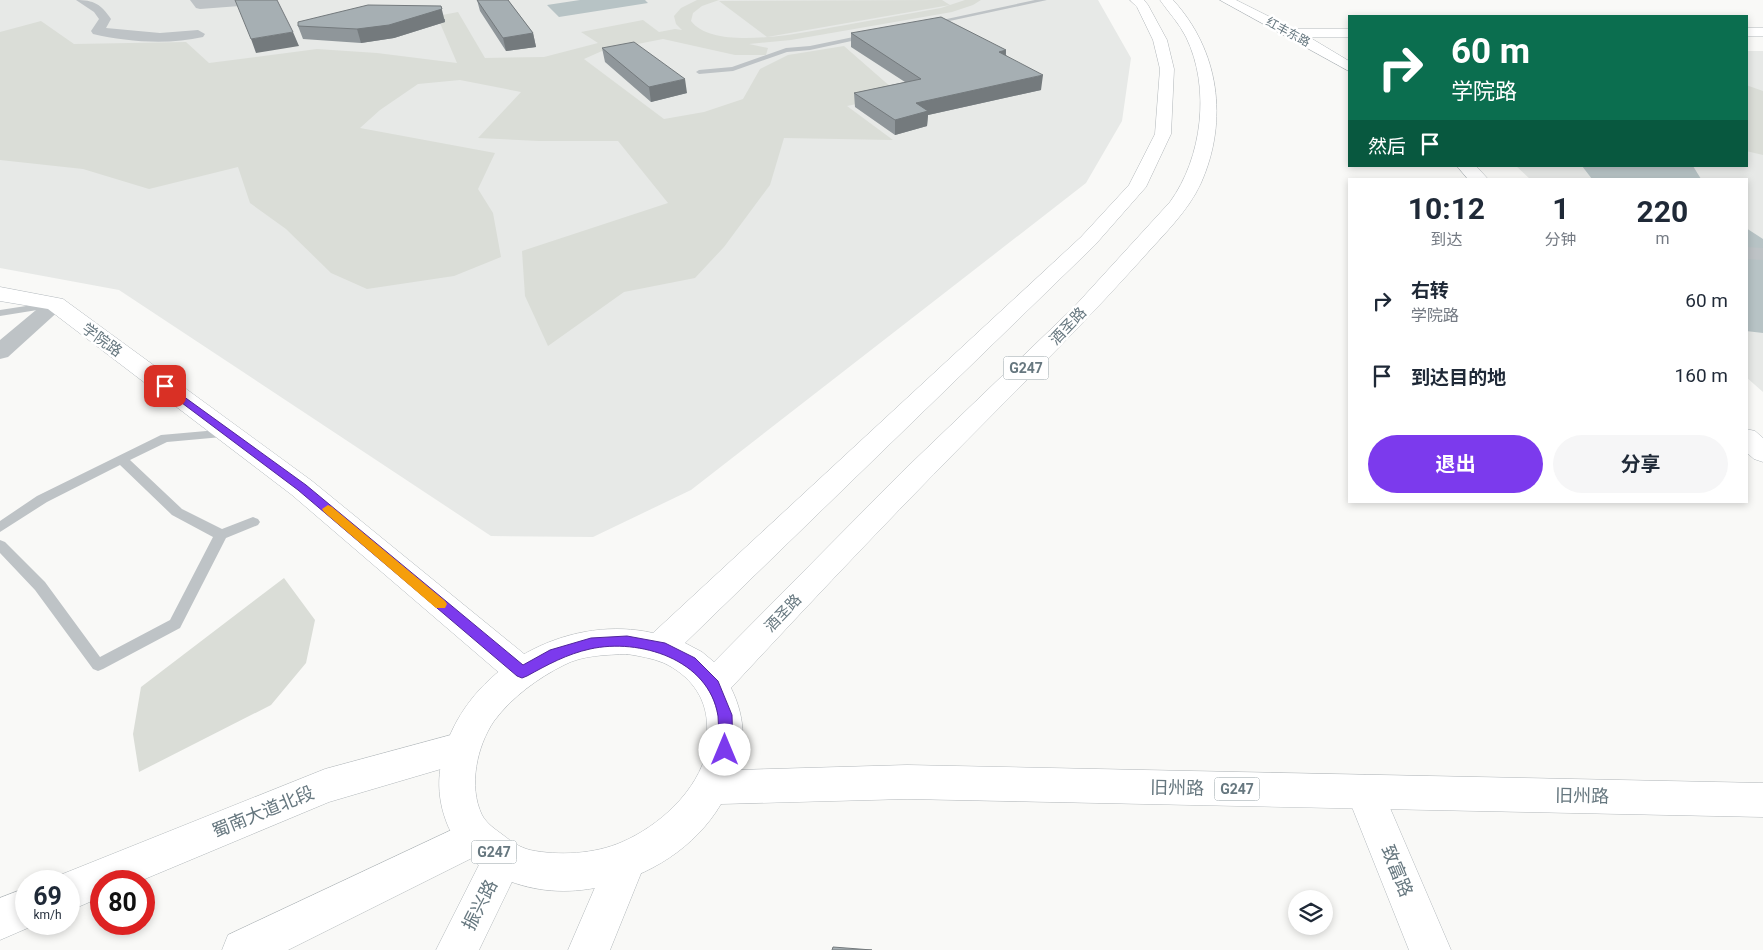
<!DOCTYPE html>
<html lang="zh">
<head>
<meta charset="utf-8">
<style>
  :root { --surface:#fff; --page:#f6f6f7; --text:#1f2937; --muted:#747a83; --accent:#7c3aed }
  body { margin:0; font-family:Roboto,"Noto Sans SC",sans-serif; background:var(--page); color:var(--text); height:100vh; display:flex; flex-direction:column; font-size:19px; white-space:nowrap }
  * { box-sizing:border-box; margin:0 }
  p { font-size:16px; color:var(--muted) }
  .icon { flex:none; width:28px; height:28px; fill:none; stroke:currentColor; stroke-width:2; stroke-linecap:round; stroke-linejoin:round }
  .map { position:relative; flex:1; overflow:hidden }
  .panel { position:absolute; left:1348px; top:178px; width:400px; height:325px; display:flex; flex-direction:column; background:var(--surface); border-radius:0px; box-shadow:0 2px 8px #0003 }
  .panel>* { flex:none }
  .guide { position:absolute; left:1348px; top:15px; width:400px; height:152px; border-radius:0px; box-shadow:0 2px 8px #0003; background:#0b6e4f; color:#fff; overflow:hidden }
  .fabs { position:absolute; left:1288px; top:890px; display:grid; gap:10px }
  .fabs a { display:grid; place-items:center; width:45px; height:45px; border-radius:50%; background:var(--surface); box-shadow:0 2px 8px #0003; font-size:25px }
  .speed { position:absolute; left:15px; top:870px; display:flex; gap:10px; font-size:25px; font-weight:700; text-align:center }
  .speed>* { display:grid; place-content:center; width:65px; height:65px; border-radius:50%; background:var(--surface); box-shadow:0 2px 8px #0003; line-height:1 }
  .speed small { font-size:12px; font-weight:400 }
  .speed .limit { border:8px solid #d22; background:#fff; color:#111 }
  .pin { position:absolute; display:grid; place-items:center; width:42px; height:42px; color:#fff; margin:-21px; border-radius:10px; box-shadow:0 2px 8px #0006 }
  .me { position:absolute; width:55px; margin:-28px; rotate:0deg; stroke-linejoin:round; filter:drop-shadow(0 0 4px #0008) }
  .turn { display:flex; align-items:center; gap:18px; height:105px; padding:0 20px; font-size:22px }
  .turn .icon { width:65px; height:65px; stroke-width:2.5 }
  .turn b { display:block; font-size:35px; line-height:42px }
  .then { display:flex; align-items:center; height:48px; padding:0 20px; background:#0003; gap:10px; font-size:19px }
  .eta { display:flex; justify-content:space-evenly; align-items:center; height:85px; text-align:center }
  .eta b { font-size:30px; font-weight:700; line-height:35px }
  .button { display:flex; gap:10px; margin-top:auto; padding:10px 20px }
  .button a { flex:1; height:58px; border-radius:30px; background:var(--accent); color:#fff; font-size:20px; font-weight:700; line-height:58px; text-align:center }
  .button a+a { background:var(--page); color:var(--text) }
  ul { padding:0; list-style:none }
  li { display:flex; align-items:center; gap:15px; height:75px; padding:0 20px }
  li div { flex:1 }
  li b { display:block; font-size:19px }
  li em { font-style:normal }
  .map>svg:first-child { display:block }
</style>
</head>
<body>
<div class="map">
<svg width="1763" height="950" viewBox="0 0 1763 950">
  <rect width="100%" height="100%" fill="#f9f9f7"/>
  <path fill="#e7e9e7" d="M0,0h1098l33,58 -9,63 -36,62 -395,307 -98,47 -102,-1 -372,-246 -119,-22z
    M1746,51h17v341l-17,-15v-198h-216l-14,-13h230z"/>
  <path fill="#daddd7" d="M697,0h22l-17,6 -9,7 -2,8c25,33 124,9 160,3 30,-5 60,-11 90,-16l24,-8h16l-8,5 -21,7 -161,28 -42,4 19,4 -2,7h-31l-72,-16 -61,12 -18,8 80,60 40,-7 39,-13 17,-30 28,-14 56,-9 56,49 -53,11 46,34 -109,-2 -14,47 -46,62 -29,31 -71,14 -76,54 -23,-50 -3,-45 146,-48 -50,-62h-79l-61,-3 43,-46 -61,-12 -42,4 -38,26 -20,18 135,25 -17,36 15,24 8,44 -47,19 -87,13 -36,-16 -45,-44 -36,-26 -12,-36 -89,22 -66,-20 -83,-9v-128l41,-11 33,23 112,-2 23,21 108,-14 60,4 80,10 -20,-47 21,-4 27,46 59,-1 54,-14 -17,-11 62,-12 16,12 16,-3 7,1 -6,-6 -2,-8 7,-8z
    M942,0l8,5 -183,32 -48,-36z
    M1746,85l17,6v64l-17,-4z
    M284,578l31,42 -9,43 -35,42 -132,67 -6,-38 8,-47z"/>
  <path fill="#b7c3c5" d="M580,0h65l3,3 -89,14 -12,-12z
    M1582,166h111l8,13h-109z
    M1746,228l17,11v94l-17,-2z"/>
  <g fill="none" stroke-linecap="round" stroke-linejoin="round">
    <g stroke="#b3b9bd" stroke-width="1">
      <path id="secondary" d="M1220,0h16l58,29h55v8h-40l40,24v10z
        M1746,28h17v8h-17z
        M1457,166h19l12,13h-20z
        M0,287l63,12 249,182 222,181 5,10 -5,10 -12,4 -12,-4 -218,-187 -244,-186 -48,-8z
        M1746,429l9,2 8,7v24l-9,-3 -8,-7z
        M1365,775l13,5 73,170h-42l-63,-158 6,-12z"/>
    </g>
    <g stroke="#b2b8bb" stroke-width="1">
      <path id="primary" d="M462,732l13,5 5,11 -5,11 -146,43 -189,79h-39v16l-32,14v-30h-16l2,-4 270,-108z
        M475,819l14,5 5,13 -3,8 12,-5 14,6 6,13 -44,91h-43l50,-99 -198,99h-66l6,-15z
        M626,842l14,6 6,13 -36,89h-42l44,-102z
        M26,888v36h11l-37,16v-42z"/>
    </g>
    <g stroke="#b2b7ba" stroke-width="1">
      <path id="highway" d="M1130,0h14l4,5 19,35 7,29 -3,65 -25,53 -51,58 -410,398 17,9 12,10 188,-190 172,-165 96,-105c32,-44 41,-114 16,-165 -7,-14 -17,-24 -26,-37h13c46,50 56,120 28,183 -13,29 -39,53 -60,77 -45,50 -91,97 -139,145 -92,92 -182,187 -271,283 13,26 16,55 5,82l171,-5 856,18v34l-856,-18 -186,5c-26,44 -72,72 -121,83 -33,7 -65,5 -96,-8 -26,-10 -45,-28 -56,-53 -13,-31 -11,-61 2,-91 33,-76 124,-120 203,-102l428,-396 48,-52 26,-51 5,-65 -7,-29 -16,-33zM627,654c12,2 25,4 37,9 25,12 42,33 43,61 0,9 1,18 0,26 -9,41 -48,76 -85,92 -27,12 -63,14 -92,8 -11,-3 -18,-8 -27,-15 -8,-6 -16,-11 -21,-20 -14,-29 -5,-69 12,-94 18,-24 44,-43 70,-56 19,-10 42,-10 63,-11z"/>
    </g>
    <path fill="#bec3c6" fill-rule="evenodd" d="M1035,0h12l-116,25 -3,-2z
      M868,34l2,1v2l-60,13 -23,2 -54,19 -34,3 -3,-2 3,-2 33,-3 54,-19 24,-2z
      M52,302l4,1v4l-56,9v-6z
      M229,429l6,4 -2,3 -66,6 -37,18 52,49 40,20 31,-12 5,2 2,3 -2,3 -32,13 -46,90 -77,41 -5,2 -5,-2 -58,-79 -35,-37v-13l5,2 40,40 55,75 70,-37 43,-83 -41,-22 -52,-50 -73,37 -47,30v-11l37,-25 124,-61z"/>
    <path fill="#bec3c6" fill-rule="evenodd" d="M76,0c18,0 25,4 35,19l-5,9 54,5 38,-3 7,4 -2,3c-34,8 -76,5 -110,-3l-2,-3 8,-12 -5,-7z
      M190,0h81l-6,4 -65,5 -4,-1z
      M1746,247l17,1v12l-17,-1z
      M55,298l7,2 4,4 -4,4 -54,49 -8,2v-19l48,-40z"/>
    <use href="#secondary" fill="#fff" fill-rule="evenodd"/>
    <use href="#primary" fill="#fff" fill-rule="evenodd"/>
    <use href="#highway" fill="#fff" fill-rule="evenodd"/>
  </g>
  <path fill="#8f969a" d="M477,0h31l25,33 3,14 -30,4 -26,-40z
    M445,19v3l-51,16 -33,5 -58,-4 -5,-13z
    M851,33l155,17v5l35,35 -113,25 -1,11 -32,9 -40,-28 -1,-14 51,-11 -54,-35z
    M602,48l85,45 -36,9 -46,-40z"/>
  <path fill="#747a7d" d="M441,6l4,16 -51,16 -33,5 -4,-14z
    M293,32l6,14 -43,7 -5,-14z
    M533,33l3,14 -30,4 -3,-13z
    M1006,50l-1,14 -6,-12z
    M1043,75l-2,15 -113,25 -1,11 -32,9v-15l21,-17z
    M685,79l2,14 -36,9 -2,-15z"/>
  <path fill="#a6afb3" stroke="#747a7d" d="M235,0h42l16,32 -42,7z
    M477,0h31l25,33 -30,5z
    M368,5l73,1 1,3 -53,16 -32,4 -59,-3v-4z
    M941,17l65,33 -7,2 44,23 -127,28 12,8 -33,9 -41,-27 67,-14 -70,-46z
    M634,42l51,37 -36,8 -47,-39z
    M833,947l39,3h-40z"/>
  <path fill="#7c3aed" stroke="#51269a" d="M165,383l141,102 217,180 27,-15 41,-12 36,-2 38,7 30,15 23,23 14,34 1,35 -3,5 -5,2 -5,-2 -2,-5c0,-11 1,-23 0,-34 -9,-57 -79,-78 -128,-67 -23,5 -43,16 -63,27l-5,2 -5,-2 -219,-186 -136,-102 -2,-2z"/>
  <path fill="#f59e0b" d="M328,505l4,2 113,94 2,3 -2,4h-9l-112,-96 -2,-3z"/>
  <g text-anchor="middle" stroke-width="5" stroke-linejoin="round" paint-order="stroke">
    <g font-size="12" fill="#66777f" stroke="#fff">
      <text transform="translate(1288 32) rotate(28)" y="4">红丰东路</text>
    </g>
    <g fill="#fff" stroke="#94a0a5" stroke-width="1">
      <rect x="1003.5" y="356.5" width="45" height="23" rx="4"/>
      <rect x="1214.5" y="777.5" width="45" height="23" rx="4"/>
      <rect x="471.5" y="840.5" width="45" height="23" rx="4"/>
    </g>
    <g font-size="14" font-weight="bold" fill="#66777f">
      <text x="1026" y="373">G247</text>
      <text x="1237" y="794">G247</text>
      <text x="494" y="857">G247</text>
    </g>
    <g font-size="15" fill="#66777f" stroke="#fff">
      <text transform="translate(1068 326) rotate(-46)" y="5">酒圣路</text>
      <text transform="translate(102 340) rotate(36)" y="5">学院路</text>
      <text transform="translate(783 613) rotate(-46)" y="5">酒圣路</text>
    </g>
    <g font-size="18" fill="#66777f" stroke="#fff">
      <text transform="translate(1177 788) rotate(1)" y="6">旧州路</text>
      <text transform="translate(1582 796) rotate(1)" y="6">旧州路</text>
      <text transform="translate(263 812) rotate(-22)" y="6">蜀南大道北段</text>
      <text transform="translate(1397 871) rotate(68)" y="6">致富路</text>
      <text transform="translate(480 905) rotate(-63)" y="6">振兴路</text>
    </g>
  </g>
</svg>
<div class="fabs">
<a><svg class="icon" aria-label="layers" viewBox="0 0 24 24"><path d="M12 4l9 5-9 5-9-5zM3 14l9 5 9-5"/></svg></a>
</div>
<div class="speed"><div>69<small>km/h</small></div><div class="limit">80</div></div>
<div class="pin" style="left:165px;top:386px;background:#d93025"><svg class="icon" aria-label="arrive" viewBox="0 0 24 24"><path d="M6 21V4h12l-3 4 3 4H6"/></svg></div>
<svg class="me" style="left:725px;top:750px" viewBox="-20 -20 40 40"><circle r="19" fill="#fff"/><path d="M0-13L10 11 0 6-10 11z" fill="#7c3aed"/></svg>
<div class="guide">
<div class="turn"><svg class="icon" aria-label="right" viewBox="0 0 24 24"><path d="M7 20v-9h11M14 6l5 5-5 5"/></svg><div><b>60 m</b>学院路</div></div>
<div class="then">然后<svg class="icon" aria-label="arrive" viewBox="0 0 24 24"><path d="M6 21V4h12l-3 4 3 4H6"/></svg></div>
</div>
<section class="panel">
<div class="eta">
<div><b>10:12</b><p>到达</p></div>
<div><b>1</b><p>分钟</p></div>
<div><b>220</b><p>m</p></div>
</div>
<ul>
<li><svg class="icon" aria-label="right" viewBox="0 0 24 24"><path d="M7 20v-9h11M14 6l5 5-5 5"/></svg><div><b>右转</b><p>学院路</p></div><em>60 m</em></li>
<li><svg class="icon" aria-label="arrive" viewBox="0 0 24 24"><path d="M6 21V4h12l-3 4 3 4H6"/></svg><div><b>到达目的地</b></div><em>160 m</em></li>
</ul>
<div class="button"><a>退出</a><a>分享</a></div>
</section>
</div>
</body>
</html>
